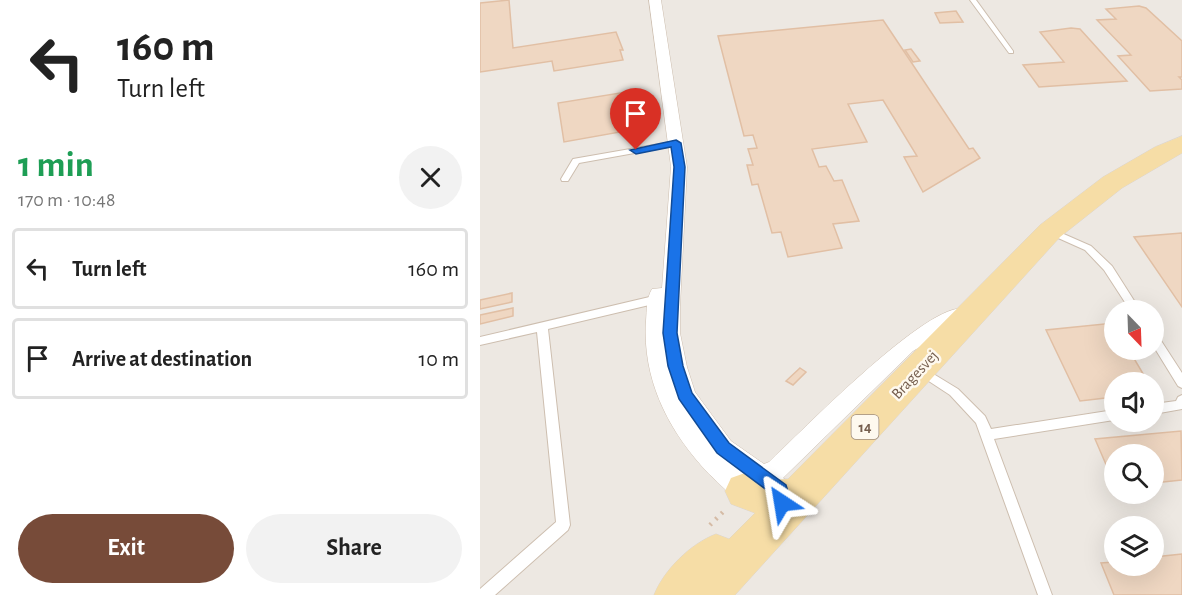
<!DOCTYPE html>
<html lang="en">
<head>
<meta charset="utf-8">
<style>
  :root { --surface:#fff; --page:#f2f2f2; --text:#222; --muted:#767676; --line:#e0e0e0; --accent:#774b39 }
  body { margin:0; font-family:"Alegreya Sans",sans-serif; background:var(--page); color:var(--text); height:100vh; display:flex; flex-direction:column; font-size:22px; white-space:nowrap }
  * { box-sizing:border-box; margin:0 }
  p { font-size:20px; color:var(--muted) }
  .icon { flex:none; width:33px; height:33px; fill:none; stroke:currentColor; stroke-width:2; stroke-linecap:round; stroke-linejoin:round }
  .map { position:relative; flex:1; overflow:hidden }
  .drawer { display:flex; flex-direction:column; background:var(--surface); width:480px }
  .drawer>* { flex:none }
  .banner { background:#fff; color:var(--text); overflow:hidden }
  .needle { width:39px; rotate:157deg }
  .tools { position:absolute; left:624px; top:300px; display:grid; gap:12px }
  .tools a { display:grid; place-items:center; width:60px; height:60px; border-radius:50%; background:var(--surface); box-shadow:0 6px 24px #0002; font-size:30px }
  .pin { position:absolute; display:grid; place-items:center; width:51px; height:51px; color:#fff; margin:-62px -26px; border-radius:50% 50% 50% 0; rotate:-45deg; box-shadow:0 0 6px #0007 }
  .pin .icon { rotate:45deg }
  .me { position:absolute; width:66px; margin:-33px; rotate:327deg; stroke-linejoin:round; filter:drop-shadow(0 0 4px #0008) }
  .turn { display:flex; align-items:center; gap:21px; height:126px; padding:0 18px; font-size:27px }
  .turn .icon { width:78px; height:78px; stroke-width:2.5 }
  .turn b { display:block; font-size:42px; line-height:51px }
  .round { display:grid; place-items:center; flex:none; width:63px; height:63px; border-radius:32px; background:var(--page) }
  .headline { display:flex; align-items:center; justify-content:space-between; height:102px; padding:0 18px }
  h1 { font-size:36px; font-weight:700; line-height:45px; color:#1e9e55 }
  .action { display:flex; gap:12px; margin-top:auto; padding:12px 18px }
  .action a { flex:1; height:69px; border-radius:36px; background:var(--accent); color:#fff; font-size:24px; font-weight:700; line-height:69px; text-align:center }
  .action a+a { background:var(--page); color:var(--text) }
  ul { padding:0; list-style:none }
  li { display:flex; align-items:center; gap:18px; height:81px; margin:0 12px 9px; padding:0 6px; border:3px solid var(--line); border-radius:6px }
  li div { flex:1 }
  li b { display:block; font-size:22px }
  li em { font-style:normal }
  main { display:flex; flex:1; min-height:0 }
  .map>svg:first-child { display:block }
</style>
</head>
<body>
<main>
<section class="drawer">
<div class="banner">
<div class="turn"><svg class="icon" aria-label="left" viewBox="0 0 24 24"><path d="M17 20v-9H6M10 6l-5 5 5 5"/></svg><div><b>160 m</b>Turn left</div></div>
</div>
<div class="headline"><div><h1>1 min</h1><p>170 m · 10:48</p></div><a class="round"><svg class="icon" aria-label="close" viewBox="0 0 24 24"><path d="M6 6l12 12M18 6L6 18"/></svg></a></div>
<ul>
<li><svg class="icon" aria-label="left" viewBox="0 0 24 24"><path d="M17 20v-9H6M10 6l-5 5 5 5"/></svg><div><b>Turn left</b></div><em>160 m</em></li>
<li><svg class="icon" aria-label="arrive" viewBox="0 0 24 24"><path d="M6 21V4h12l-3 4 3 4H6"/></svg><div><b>Arrive at destination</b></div><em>10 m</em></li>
</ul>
<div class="action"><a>Exit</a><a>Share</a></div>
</section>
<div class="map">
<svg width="702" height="595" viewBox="0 0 702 595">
  <rect width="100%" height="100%" fill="#fbf6e9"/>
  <path fill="#ede8e2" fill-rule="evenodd" d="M0,0h702v595h-702zM634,310h40v40h-40zM634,382h40v40h-40zM634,454h40v40h-40zM634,526h40v40h-40z"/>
  <path fill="#efd7c2" stroke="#e1bfa4" stroke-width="1.5" d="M29,0l4,48 103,-16 7,18h-3l3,10 -69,11 -2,-10 -72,11v-69z
    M659,6l7,2 36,33v36h-3l3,3v9l-32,2 -32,-35 13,-1 -34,-35 19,-1 -10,-10z
    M476,11l7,11 -23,1 -5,-10z
    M403,20l86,129 4,-1 7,10 -57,34 -19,-35 13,-1 -34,-56 -35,4 19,38 -55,7 7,18 7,-1 8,15 8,-1 17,41 -26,3 9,24 -54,9 -7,-25 -9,1 -14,-49 -6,1 -5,-20h6l-5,-16 9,-1 -4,-13 -9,1 -26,-100z
    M591,28l9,1 47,52 -88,6 -16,-22 41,-3 -24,-30z
    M431,49l9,12 -7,1 -8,-12z
    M146,92l11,37 -73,13 -6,-39z
    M702,233v74l-48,-70z
    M32,293v9l-32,7v-9z
    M33,308v8l-33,8v-9z
    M634,323v27h15l19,32h-34v15l-34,4 -34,-71z
    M320,368l6,4 -13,13 -7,-4z
    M701,431l1,49 -28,3v-29h-40v29l-19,-44z
    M702,554v41h-68l-13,-32 13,-1v4h40v-9z"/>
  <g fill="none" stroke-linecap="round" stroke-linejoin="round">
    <g stroke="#cdbeaf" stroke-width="2">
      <path id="lane" d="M490,0h6l37,51v2h-4z
        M196,141l4,2 -1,2 -100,18 -11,18h-6l-1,-2 12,-20z
        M570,228l41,18 21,20 28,44h-10l-26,-40 -19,-20 -38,-17 -2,-2 2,-2z
        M178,295l4,1 1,3 -1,3 -114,27 22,196 -2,5 -73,65h-15v-6l76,-67 -19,-190 -57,13v-8z
        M674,335l4,1 24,37v15l-4,-2 -24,-39z
        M442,367l36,22 27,27 6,13 123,-19v10l-120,19 58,156h-14l-62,-172 -26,-28 -32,-21 -2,-3 2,-3z
        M702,395v14l-28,5v-10l22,-3 2,-4z"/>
    </g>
    <g stroke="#cdbeaf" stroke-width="1">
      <path id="street" d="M169,0h12l26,167 -7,139v27l7,34 8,25 36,49 33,23 5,-2c30,-28 161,-163 196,-153l3,5 -3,5 -52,32 -130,127 6,4 7,15 -4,8 -9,3 -9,-3 -3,-8 -16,-12 2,6 -3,8 -9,3c-14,-5 -25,-18 -36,-28 -40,-42 -67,-94 -63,-153 1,-11 0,-22 6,-32l10,-1 9,-121z"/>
    </g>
    <g stroke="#dbd5d1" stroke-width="1">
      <path id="primary" d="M702,136v17l-60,35 -62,49 -325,358h-81c10,-25 36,-51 62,-61l13,5 26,-26 -24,-9 -6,-13 6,-13 14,-5 23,7 20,-1 252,-254 63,-48 52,-30z"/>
    </g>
    <path stroke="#d5bba5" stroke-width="4.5" stroke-dasharray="2 6" stroke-linecap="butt" d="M230,525l14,-14"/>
    <use href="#lane" fill="#fff" fill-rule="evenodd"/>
    <use href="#street" fill="#fff" fill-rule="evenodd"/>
    <use href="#primary" fill="#f6dda6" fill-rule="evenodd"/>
  </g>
  <path fill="#1a73e8" stroke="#114b97" stroke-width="1.5" d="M196,140l5,3 4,24 -8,166 6,33 9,27 37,50 57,42 5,18 -3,6 -6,2 -6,-2 -4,-15 -55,-41 -38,-54 -11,-33 -5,-33 11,-166 -3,-20 -35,7 -6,-4z"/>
  <g text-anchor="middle" stroke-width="5" stroke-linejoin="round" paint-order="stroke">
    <rect fill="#fef9ef" stroke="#9e8c7e" stroke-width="1.5" x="371.5" y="415" width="27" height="24" rx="4.5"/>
    <g font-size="15" font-weight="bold" fill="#755e4e">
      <text x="385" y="432">14</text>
    </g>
    <g font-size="16" fill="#755e4e" stroke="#fef9ef">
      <text transform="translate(434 374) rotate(-47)" y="6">Bragesvej</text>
    </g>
  </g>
</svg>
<div class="tools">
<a><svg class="needle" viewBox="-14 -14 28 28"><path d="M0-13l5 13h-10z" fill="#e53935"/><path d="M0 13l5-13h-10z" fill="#767676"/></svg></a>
<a><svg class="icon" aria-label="sound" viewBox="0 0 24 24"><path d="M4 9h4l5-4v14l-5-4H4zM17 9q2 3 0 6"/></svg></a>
<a><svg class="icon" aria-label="search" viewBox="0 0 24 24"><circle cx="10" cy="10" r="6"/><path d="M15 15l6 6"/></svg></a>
<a><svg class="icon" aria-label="layers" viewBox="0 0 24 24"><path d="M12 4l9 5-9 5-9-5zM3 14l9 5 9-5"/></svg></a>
</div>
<div class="pin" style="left:156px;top:150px;background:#d93025"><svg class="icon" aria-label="arrive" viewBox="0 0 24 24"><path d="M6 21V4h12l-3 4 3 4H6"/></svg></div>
<svg class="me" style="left:302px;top:503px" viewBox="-20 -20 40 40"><path d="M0-17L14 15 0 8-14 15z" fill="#1a73e8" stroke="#fff" stroke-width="4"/></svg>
</div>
</main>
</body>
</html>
